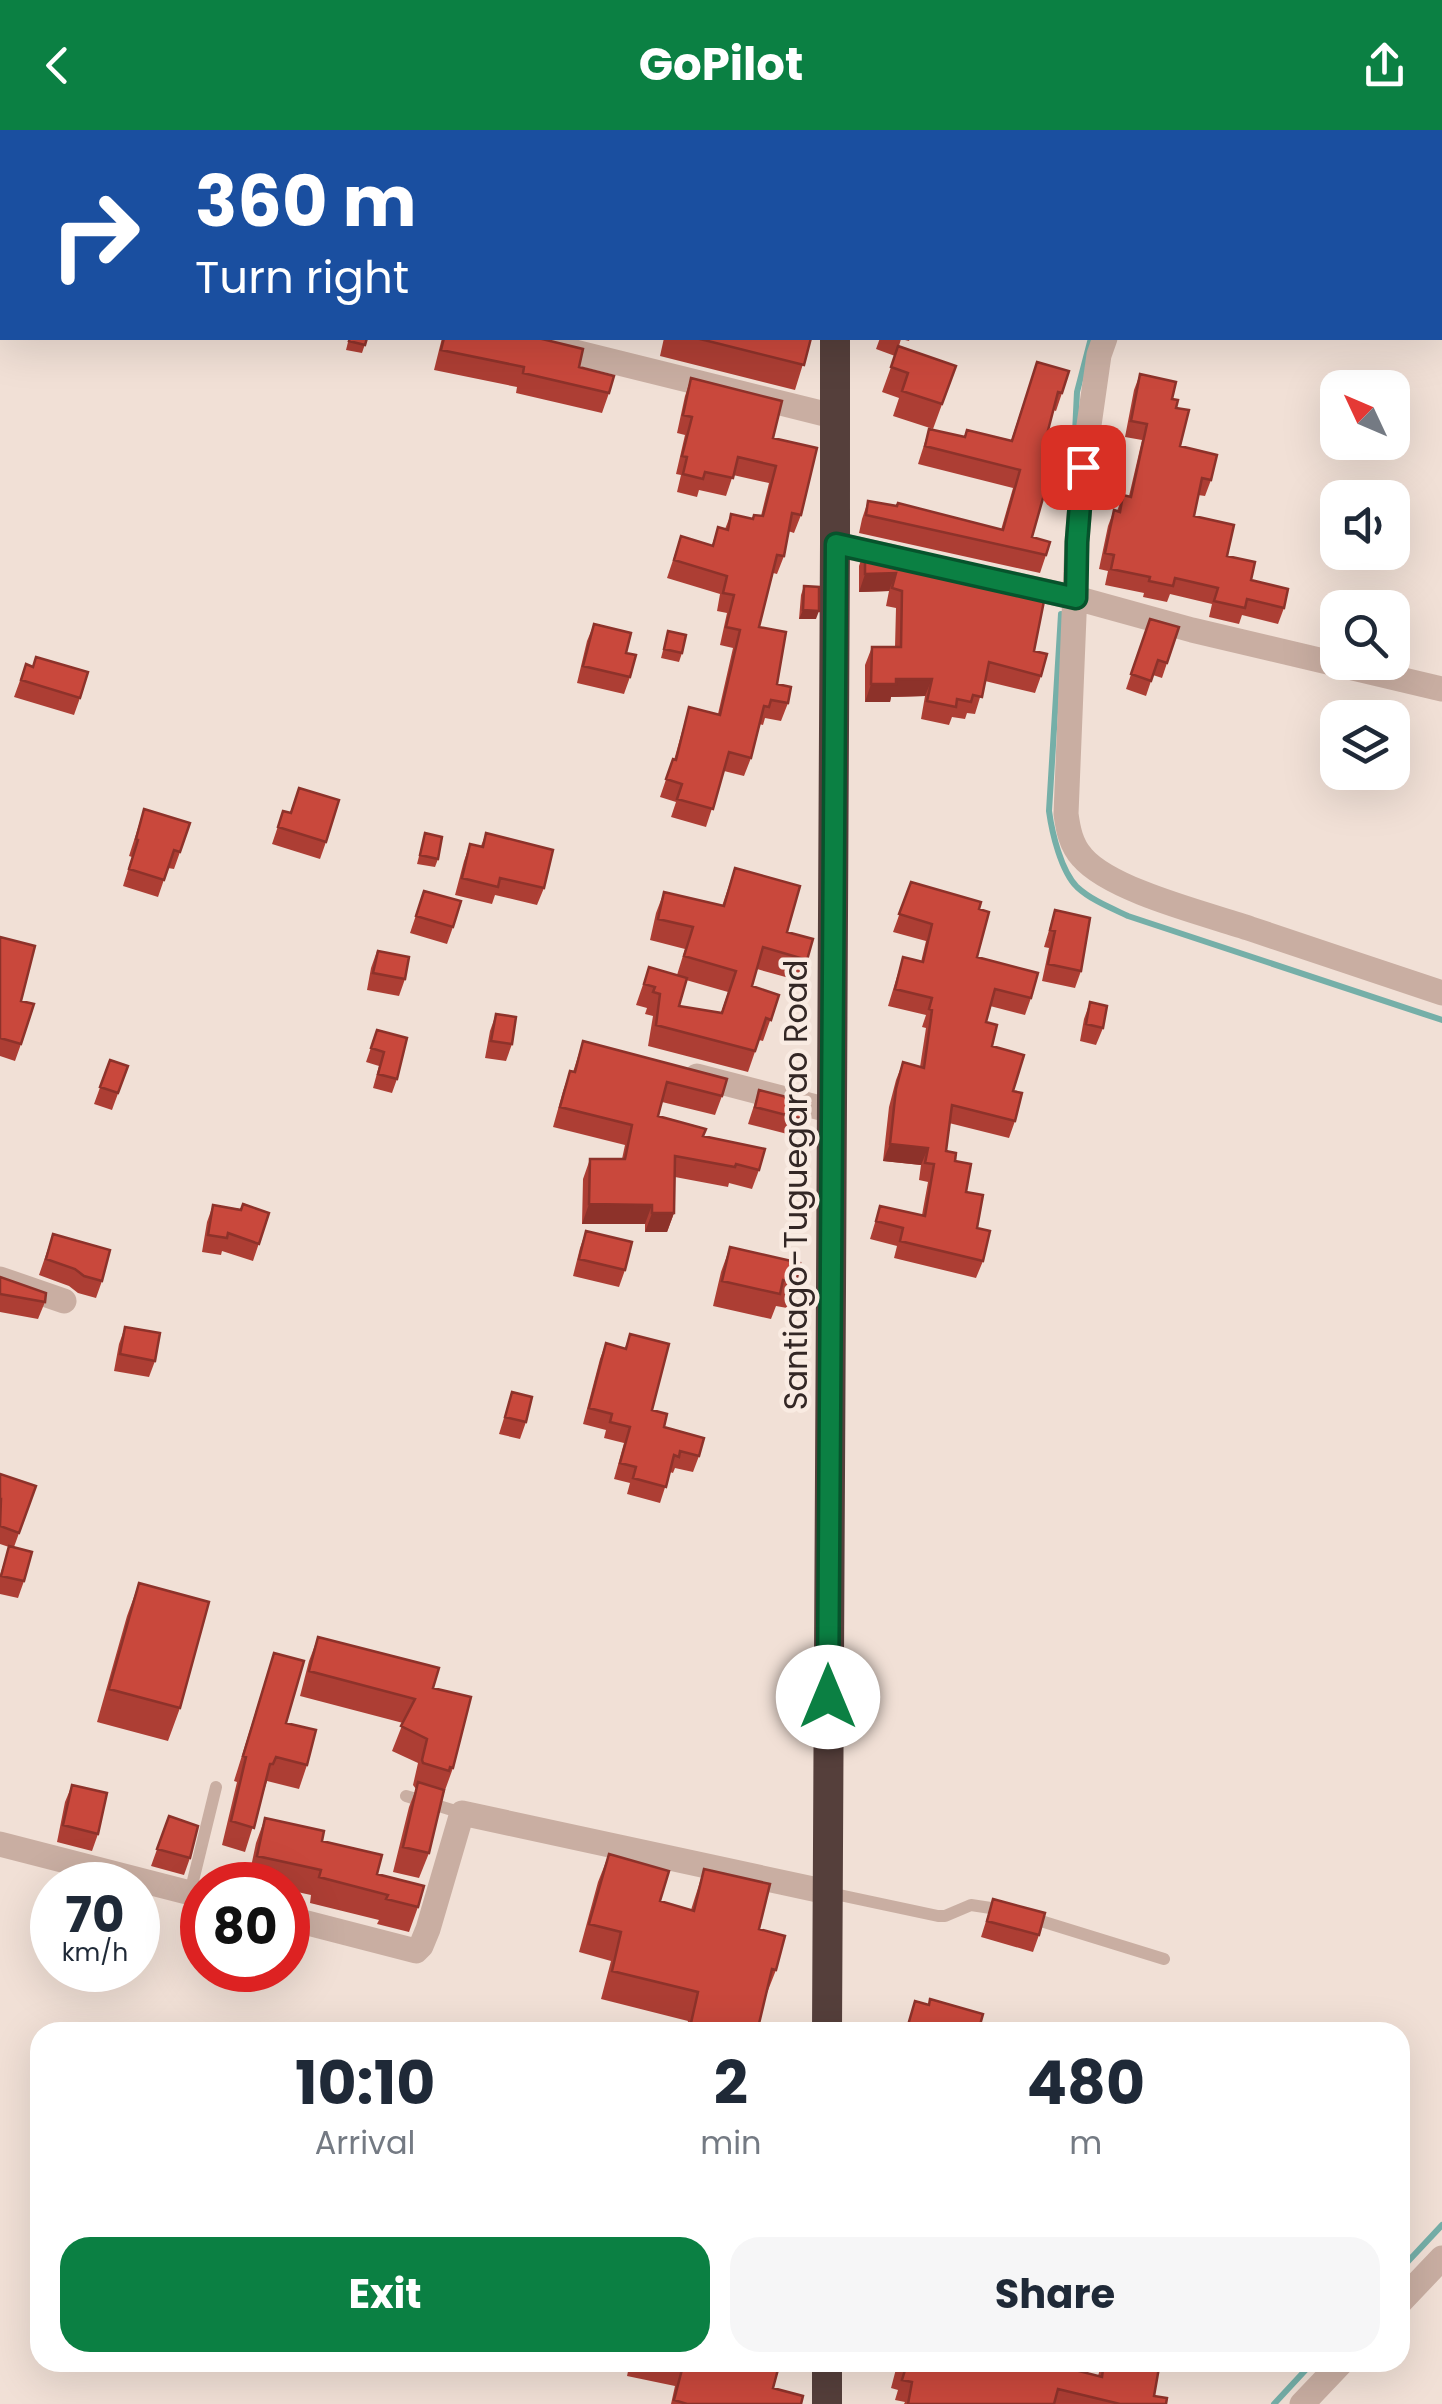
<!DOCTYPE html>
<html lang="en">
<head>
<meta charset="utf-8">
<style>
  :root { --surface:#fff; --page:#f6f6f7; --text:#1f2937; --muted:#747a83; --accent:#0b8043 }
  body { margin:0; font-family:Poppins,sans-serif; background:var(--page); color:var(--text); height:100vh; display:flex; flex-direction:column; font-size:38px; white-space:nowrap }
  * { box-sizing:border-box; margin:0 }
  p { font-size:32px; color:var(--muted) }
  .icon { flex:none; width:55px; height:55px; fill:none; stroke:currentColor; stroke-width:2; stroke-linecap:round; stroke-linejoin:round }
  .map { position:relative; flex:1; overflow:hidden }
  .panel { position:absolute; left:30px; top:1892px; width:1380px; height:350px; display:flex; flex-direction:column; background:var(--surface); border-radius:30px; box-shadow:0 10px 40px #0002 }
  .panel>* { flex:none }
  .hud { position:absolute; left:0px; top:0px; width:1442px; height:210px; box-shadow:0 10px 40px #0002; background:#1a4fa0; color:#fff; overflow:hidden }
  .needle { width:65px; rotate:314deg }
  .fabs { position:absolute; left:1320px; top:240px; display:grid; gap:20px }
  .fabs a { display:grid; place-items:center; width:90px; height:90px; border-radius:20px; background:var(--surface); box-shadow:0 10px 40px #0002; font-size:50px }
  .speed { position:absolute; left:30px; top:1732px; display:flex; gap:20px; font-size:50px; font-weight:700; text-align:center }
  .speed>* { display:grid; place-content:center; width:130px; height:130px; border-radius:50%; background:var(--surface); box-shadow:0 10px 40px #0002; line-height:1 }
  .speed small { font-size:25px; font-weight:400 }
  .speed .limit { border:15px solid #d22; background:#fff; color:#111 }
  .pin { position:absolute; display:grid; place-items:center; width:85px; height:85px; color:#fff; margin:-42px; border-radius:20px; box-shadow:0 5px 15px #0006 }
  .me { position:absolute; width:110px; margin:-55px; rotate:0deg; stroke-linejoin:round; filter:drop-shadow(0 0 8px #0008) }
  .turn { display:flex; align-items:center; gap:35px; height:210px; padding:0 30px; font-size:45px }
  .turn .icon { width:130px; height:130px; stroke-width:2.5 }
  .turn b { display:block; font-size:70px; line-height:85px }
  .eta { display:flex; justify-content:space-evenly; align-items:center; height:170px; text-align:center }
  .eta b { font-size:60px; font-weight:700; line-height:70px }
  .primary-button { display:flex; gap:20px; margin-top:auto; padding:20px 30px }
  .primary-button a { flex:1; height:115px; border-radius:30px; background:var(--accent); color:#fff; font-size:40px; font-weight:700; line-height:115px; text-align:center }
  .primary-button a+a { background:var(--page); color:var(--text) }
  header { display:flex; justify-content:space-between; align-items:center; height:130px; padding:0 30px; background:var(--accent); color:#fff; font-size:45px; font-weight:700 }
  .map>svg:first-child { display:block }
</style>
</head>
<body>
<header><svg class="icon" aria-label="back" viewBox="0 0 24 24"><path d="M15 5l-7 7 7 7"/></svg>GoPilot<svg class="icon" aria-label="share" viewBox="0 0 24 24"><path d="M12 15V3M7 8l5-5 5 5M5 13v7h14v-7"/></svg></header>
<div class="map">
<svg width="1442" height="2274" viewBox="0 0 1442 2274">
  <rect width="100%" height="100%" fill="#f1e0d6"/>
  <g fill="none" stroke-linecap="round" stroke-linejoin="round">
    <path stroke="#75afa8" stroke-width="6" d="M1185,2l1,-2
      M1075,303l2,-41 14,-54
      M1061,484l-12,197c3,22 12,60 28,76 14,13 34,21 51,29l314,104
      M1400,2140l42,-45
      M1274,2274l39,-42"/>
    <path stroke="#c9aea2" stroke-width="12" d="M406,1666l56,17
      M190,1763l26,-106
      M830,1763l108,23h7l26,-11 33,5
      M1028,1787l136,42"/>
    <path stroke="#c9aea2" stroke-width="25" d="M1199,2l1,-2
      M0,78l2,1
      M518,208l315,78
      M1105,208l-6,17 -16,112 -6,75 -11,272c2,15 5,31 16,43 29,34 125,57 169,72 64,21 127,43 191,64
      M835,414l63,14
      M1005,452l71,16 116,32 250,59
      M697,946l135,35
      M0,1149l64,22
      M0,1714l202,52
      M288,1788l128,33 5,-5 7,-17 34,-116 365,79
      M1400,2172l42,-44
      M1302,2274l40,-42"/>
    <path stroke="#553f3b" stroke-width="30" d="M837,2v-2
      M827,1902l8,-1488v-206
      M827,2232v42"/>
  </g>
  <path fill="#ad3e34" fill-rule="evenodd" d="M464,0h268v2h-268z
    M349,208h18l-5,15 -16,-3z
    M442,208h96l41,29 30,26 -7,20 -86,-20 1,-6 -83,-17z
    M664,208h147l-16,52 -135,-34z
    M880,208h30l-1,3 -8,-2 -2,7 57,20 -23,63 -40,-13 6,-18 -17,-6 13,-36 -19,-7z
    M1037,232l25,31 -6,18 -3,-1 -8,32 -13,95 14,18 -6,18 -181,-40 3,-14 6,-18 133,29 12,-42 -95,-24 11,-35 35,8 47,4z
    M1140,244l32,25 4,9 4,38 31,34 -6,16 -7,-1 -4,21 33,40 24,24 33,28 -6,16 -36,-9 -3,9 -30,-7 3,-13 -42,-10 -3,8 -24,-5 1,-4 -39,-8 3,-14 -9,-2 9,-43 6,-16 3,1 6,-16 6,1 13,-56 -17,-3 9,-47z
    M691,248l82,60 28,77 -7,18 -6,-2 -4,25 -7,18 -4,-1 -14,54 18,57 11,19 -7,18 -16,-3 -2,7 -4,-1 -8,34 -7,18 -20,-5 -18,56 -35,-10 5,-15 -16,-5 13,-38 1,1 15,-53 29,7 15,-66 -13,-3 7,-32 -10,-2 3,-17 -53,-16 14,-42 31,9 6,-18 7,2 6,-15 22,5 8,-3 8,-33 -36,-8 -7,21 -27,-6 -2,7 -20,-5 4,-17 -5,-1 9,-39 -8,-2 8,-37z
    M865,418l170,51 -1,52 7,25 -6,17 -50,-12 -10,33 -8,-1 -2,6 -13,-2 -3,8 -28,-6 4,-23 -34,1 -1,5h-25v-37l7,-18h23l1,-39 -10,-2 3,-15 -30,1v-26z
    M804,456l12,33h-17l2,-24z
    M1150,489l29,8 -17,51 -9,-3 -7,21 -20,-7z
    M594,494l36,53 -6,17 -47,-11 10,-42z
    M668,501l14,22 -3,9 -18,-4z
    M26,534l54,34 -6,17 -60,-18z
    M299,658l27,54 -6,17 -48,-15 11,-33 7,2z
    M144,679l36,43 -6,17 -6,-1 -10,29 -35,-11 9,-29 -3,-1z
    M425,703l13,26 -3,8 -18,-3z
    M486,703l23,7 35,48 -7,17 -42,-10 -3,9 -37,-9 9,-34 6,-17 11,2z
    M735,738l52,64 20,28 -7,21 -43,-12 -5,17 27,9 -16,46 -4,-1 -11,32 -100,-26 5,-30 -8,-2 2,-6 -11,-3 13,-38 28,8 8,-26 -35,-9 6,-27 8,-21 58,14zM686,850l42,12 -7,21 -42,-7z
    M911,752l68,27 -2,48 54,41 -6,17 -35,-9 -4,16 6,24 21,45 2,30 -6,17 -60,-15 -3,28 9,10 11,31 11,36 6,33 -7,17 -82,-20 3,-12 -27,-7 10,-33 42,9 6,-33 -9,-2 2,-15 -38,-4 6,-54 7,-27 7,-18 17,5 6,-39 -4,-1 4,-12 -38,-9 15,-49 18,5 5,-21 -33,-9z
    M424,761l29,36 -6,17 -37,-11z
    M1055,780l26,61 -6,17 -33,-7 7,-33 -5,-1z
    M0,807l21,64v43l-6,17 -15,-5z
    M377,821l28,28 -6,17 -32,-6 4,-22z
    M1090,872l13,26 -7,17 -16,-4 4,-22z
    M496,884l16,30 -6,17 -21,-3 5,-27z
    M377,900l20,49 -5,14 -19,-5 6,-22 -13,-4z
    M583,911l139,55 -7,19 -53,-13 -4,14 45,20 56,34 -7,19 -23,-6 -1,4 -53,-10 -1,36 -7,19h-22v-8h-63l1,-45 7,-20h32l3,-14 -72,-18 10,-36 7,-20 3,1z
    M110,930l18,6 -16,44 -18,-6z
    M759,960l46,30 -6,17 -51,-13z
    M213,1075l56,8 -16,48 -31,-10 -1,4 -19,-3 5,-30z
    M586,1101l39,39 -6,17 -46,-11 7,-28z
    M53,1104l49,47 -6,17 -18,-5 -9,-7 -30,-11z
    M730,1117l66,36 -9,25 -11,-2 -5,13 -58,-13 8,-34z
    M0,1147l45,25 -7,17 -38,-7z
    M125,1197l30,34 -6,16 -35,-6 5,-27z
    M630,1204l22,76 12,17 35,29 -6,16 -18,-4 -2,5 -3,-1 -10,31 -33,-9 3,-11 -16,-4 10,-36 -20,-5 2,-8 -23,-6 17,-65 6,-16 19,5z
    M512,1262l14,30 -6,17 -21,-5z
    M0,1344l36,12 -22,61 10,34 -6,17 -18,-4v-19l9,-28 -9,-3z
    M139,1453l41,125 -12,33 -71,-19 30,-106z
    M318,1507l115,51 20,80 -9,25 -15,60 -10,25 -26,-6 16,-65 7,-18 -3,-4 5,-22 -26,-12 11,-28 -103,-27 9,-35z
    M274,1523l12,70 21,42 -8,24 -32,-8 -22,71 -23,-7 15,-63 -3,-1z
    M72,1655l26,49 -6,17 -35,-9 8,-40z
    M169,1686l21,42 -6,17 -33,-9z
    M265,1688l57,23 55,33 41,33 -9,25 -32,-8 2,-4 -69,-17 1,-8 -23,-5v-5h-23l-17,-4 8,-38z
    M609,1724l51,47 31,9 13,-41 55,60 17,41 -11,28 -8,34h-72l3,-11 -87,-22 10,-38 -32,-9 19,-70z
    M993,1769l46,36 -6,17 -52,-15z
    M630,2232h150l-7,26 28,16h-130l4,-18 -48,-10z
    M892,2232h152l54,14 4,-14h58l-6,34 12,8h-262l1,-2 -10,-2 3,-10 -7,-2 5,-19 -6,-2z"/>
  <path fill="#8d322a" d="M896,443l-7,18 -30,1 6,-18z
    M803,480l16,1 -3,8h-17z
    M896,549h36l-7,17 -34,1 -1,5h-25l6,-18z
    M890,1014l38,4 -7,17 -38,-4z
    M589,1074l63,1 -7,19h-63z
    M652,1083h22l-7,19h-22z"/>
  <path fill="#c9483c" stroke="#8d322a" stroke-width="2.5" d="M503,0h229v2h-226v-1z
    M1262,0h20l-1,2h-20z
    M350,208h17l-2,7 -16,-4z
    M444,208h94l45,11 -4,18 35,9 -5,17 -86,-20 1,-6 -83,-17z
    M696,208h115l-7,27z
    M898,216l58,20 -14,38 -40,-13 6,-18 -17,-6z
    M1037,232l32,9 -7,22 -4,-1 -13,50 13,3 -26,92 18,5 -4,13 -180,-40 2,-14 29,5 1,-3 105,27 17,-60 -95,-24 4,-17 36,8 2,-7 45,11z
    M1140,244l36,8 -4,17 6,1 -2,8 13,2 -9,36 37,9 -6,25 -9,-2 -8,38 40,9 -7,31 28,6 -4,18 37,9 -4,19 -37,-9 -2,9 -31,-7 4,-13 -43,-10 -2,8 -24,-5 1,-4 -39,-8 3,-14 -9,-2 9,-43 6,2 3,-17 8,2 16,-73 -16,-3z
    M691,248l91,23 -9,37 44,10 -16,67 -9,-2 -8,43 -7,-1 -18,72 27,5 -9,52 14,3 -3,16 -17,-3 -2,7 -5,-1 -13,52 -22,-6 -16,57 -36,-10 5,-15 -16,-5 7,-20 3,1 13,-53 31,8 20,-85 -14,-3 8,-32 -11,-2 4,-17 -53,-16 7,-24 32,10 5,-19 10,3 3,-16 22,5 1,-4 9,1 13,-50 -38,-9 -5,21 -28,-6 -2,7 -20,-5 4,-17 -5,-1 10,-39 -9,-2z
    M865,418l173,39 -3,12 9,2 -10,50 13,3 -6,22 -52,-14 -7,35 -9,-2 -2,7 -14,-3 -1,8 -29,-6 5,-22h-36v5h-25l1,-37h29l1,-56 -10,-3 4,-15 -31,1z
    M804,456l15,1v24l-16,-1z
    M1150,489l29,8 -12,36 -9,-3 -7,21 -20,-7z
    M594,494l37,9 -5,20 10,2 -6,22 -47,-11z
    M668,501l18,4 -4,18 -18,-4z
    M36,527l52,15 -8,26 -59,-18 5,-16 7,3z
    M299,658l40,12 -13,42 -48,-15 5,-16 8,2z
    M144,679l46,14 -10,29 -6,-2 -10,30 -35,-11 9,-29 -2,-1z
    M425,703l17,4 -4,22 -18,-4z
    M486,703l67,17 -9,38 -44,-10 -2,9 -36,-9 8,-34 13,3z
    M735,738l65,18 -13,46 26,7 -6,21 -44,-13 -11,39 27,9 -8,25 -5,-2 -11,33 -99,-26 4,-31 -7,-2 2,-5 -11,-3 5,-17 38,11 -8,28 43,7 14,-42 -52,-15 9,-29 -35,-8 6,-27 60,14z
    M911,752l70,20 -2,7 10,3 -12,45 61,16 -7,25 -36,-9 -9,33 11,3 -5,21 32,9 -11,36 9,2 -7,28 -63,-16 -6,46 10,2 -1,8 16,3 -5,28 17,3 -6,33 13,3 -7,30 -83,-20 3,-13 -27,-7 4,-15 45,10 9,-52 -9,-1 3,-15 -38,-4 6,-55 7,-27 21,6 8,-58 -3,-1 3,-11 -37,-9 8,-32 20,5 9,-38 -33,-10z
    M424,761l37,10 -8,26 -37,-11z
    M1055,780l35,8 -9,53 -33,-7 7,-33 -5,-1z
    M0,807l35,9 -14,55 13,3 -13,40 -21,-6z
    M378,821l31,6 -4,22 -32,-6z
    M1090,872l17,4 -4,22 -17,-4z
    M496,884l20,3 -4,27 -21,-3z
    M377,900l30,8 -10,41 -19,-5 6,-22 -13,-4z
    M583,911l144,38 -5,17 -55,-14 -9,34 48,13 -3,7 62,13 -6,21 -23,-6 -1,3 -60,-11 -1,57h-22v-8l-63,-1 1,-45h35l7,-34 -72,-18 10,-36 5,1z
    M110,930l18,6 -10,27 -18,-6z
    M759,960l51,13 -5,17 -50,-13z
    M243,1074l26,9 -10,31 -31,-11 -1,5 -19,-3 5,-30 28,5z
    M586,1101l46,11 -7,28 -46,-11z
    M53,1104l57,16 -8,31 -18,-5 -9,-7 -29,-10z
    M730,1117l70,16 -4,20 -13,-3 -3,14 -58,-13z
    M0,1147l46,16 -1,9 -45,-8z
    M125,1197l35,6 -5,28 -35,-7z
    M630,1204l39,10 -17,66 15,4 -3,13 40,11 -5,18 -19,-5 -1,6 -5,-2 -8,32 -33,-9 3,-11 -16,-4 10,-36 -20,-5 2,-8 -23,-6 17,-65 20,6z
    M512,1262l20,5 -6,25 -21,-5z
    M0,1344l36,12 -17,47 -19,-7 1,-27h-1z
    M9,1416l23,6 -8,29 -23,-5z
    M139,1453l70,19 -29,106 -71,-19z
    M318,1507l121,31 -6,20 38,9 -18,71 -3,-1 -1,4 -26,-8 -1,-3 5,-21 -26,-13 14,-27 -106,-28z
    M274,1523l30,8 -18,62 30,7 -9,35 -31,-8 -3,7h-3l-16,64 -23,-7 15,-64 -3,-1z
    M418,1652l26,8 -15,63 -26,-6z
    M72,1655l35,8 -9,41 -35,-9z
    M169,1686l29,10 -8,32 -33,-9z
    M265,1688l59,13 -2,10 60,14 -5,19 47,12 -6,21 -32,-8 2,-4 -69,-18 2,-7 -64,-14z
    M609,1724l60,17 -9,30 34,10 10,-42 66,15 -11,45 26,7 -9,34 -4,-1 -15,63h-68l9,-40 -86,-21 9,-39 -32,-8z
    M993,1769l52,14 -6,22 -52,-14z
    M930,1869l53,15 -5,18h-72l9,-31 14,4z
    M684,2232h96l-7,26 30,8 -2,8h-114l-13,-4z
    M900,2232h144l58,15 2,-15h56l-6,34 13,2 -1,6h-46l-62,-15 -4,15h-146l4,-22 -10,-2 3,-10 -7,-2z"/>
  <g fill="none" stroke-linecap="round" stroke-linejoin="round">
    <g stroke="#07532c" stroke-width="25">
      <path id="route" d="M828,1567l8,-1153 240,54 1,-56 6,-75"/>
    </g>
    <use href="#route" stroke="#0b8043" stroke-width="18"/>
  </g>
  <g text-anchor="middle" stroke-width="9" stroke-linejoin="round" paint-order="stroke">
    <g font-size="32" fill="#332725" stroke="#f9ebe2">
      <text transform="translate(796 1055) rotate(-90)" y="11">Santiago-Tuguegarao Road</text>
    </g>
  </g>
</svg>
<div class="fabs">
<a><svg class="needle" viewBox="-14 -14 28 28"><path d="M0-13l5 13h-10z" fill="#e53935"/><path d="M0 13l5-13h-10z" fill="#747a83"/></svg></a>
<a><svg class="icon" aria-label="sound" viewBox="0 0 24 24"><path d="M4 9h4l5-4v14l-5-4H4zM17 9q2 3 0 6"/></svg></a>
<a><svg class="icon" aria-label="search" viewBox="0 0 24 24"><circle cx="10" cy="10" r="6"/><path d="M15 15l6 6"/></svg></a>
<a><svg class="icon" aria-label="layers" viewBox="0 0 24 24"><path d="M12 4l9 5-9 5-9-5zM3 14l9 5 9-5"/></svg></a>
</div>
<div class="speed"><div>70<small>km/h</small></div><div class="limit">80</div></div>
<div class="pin" style="left:1083px;top:337px;background:#d93025"><svg class="icon" aria-label="arrive" viewBox="0 0 24 24"><path d="M6 21V4h12l-3 4 3 4H6"/></svg></div>
<svg class="me" style="left:828px;top:1567px" viewBox="-20 -20 40 40"><circle r="19" fill="#fff"/><path d="M0-13L10 11 0 6-10 11z" fill="#0b8043"/></svg>
<div class="hud">
<div class="turn"><svg class="icon" aria-label="right" viewBox="0 0 24 24"><path d="M7 20v-9h11M14 6l5 5-5 5"/></svg><div><b>360 m</b>Turn right</div></div>
</div>
<section class="panel">
<div class="eta">
<div><b>10:10</b><p>Arrival</p></div>
<div><b>2</b><p>min</p></div>
<div><b>480</b><p>m</p></div>
</div>
<div class="primary-button"><a>Exit</a><a>Share</a></div>
</section>
</div>
</body>
</html>
